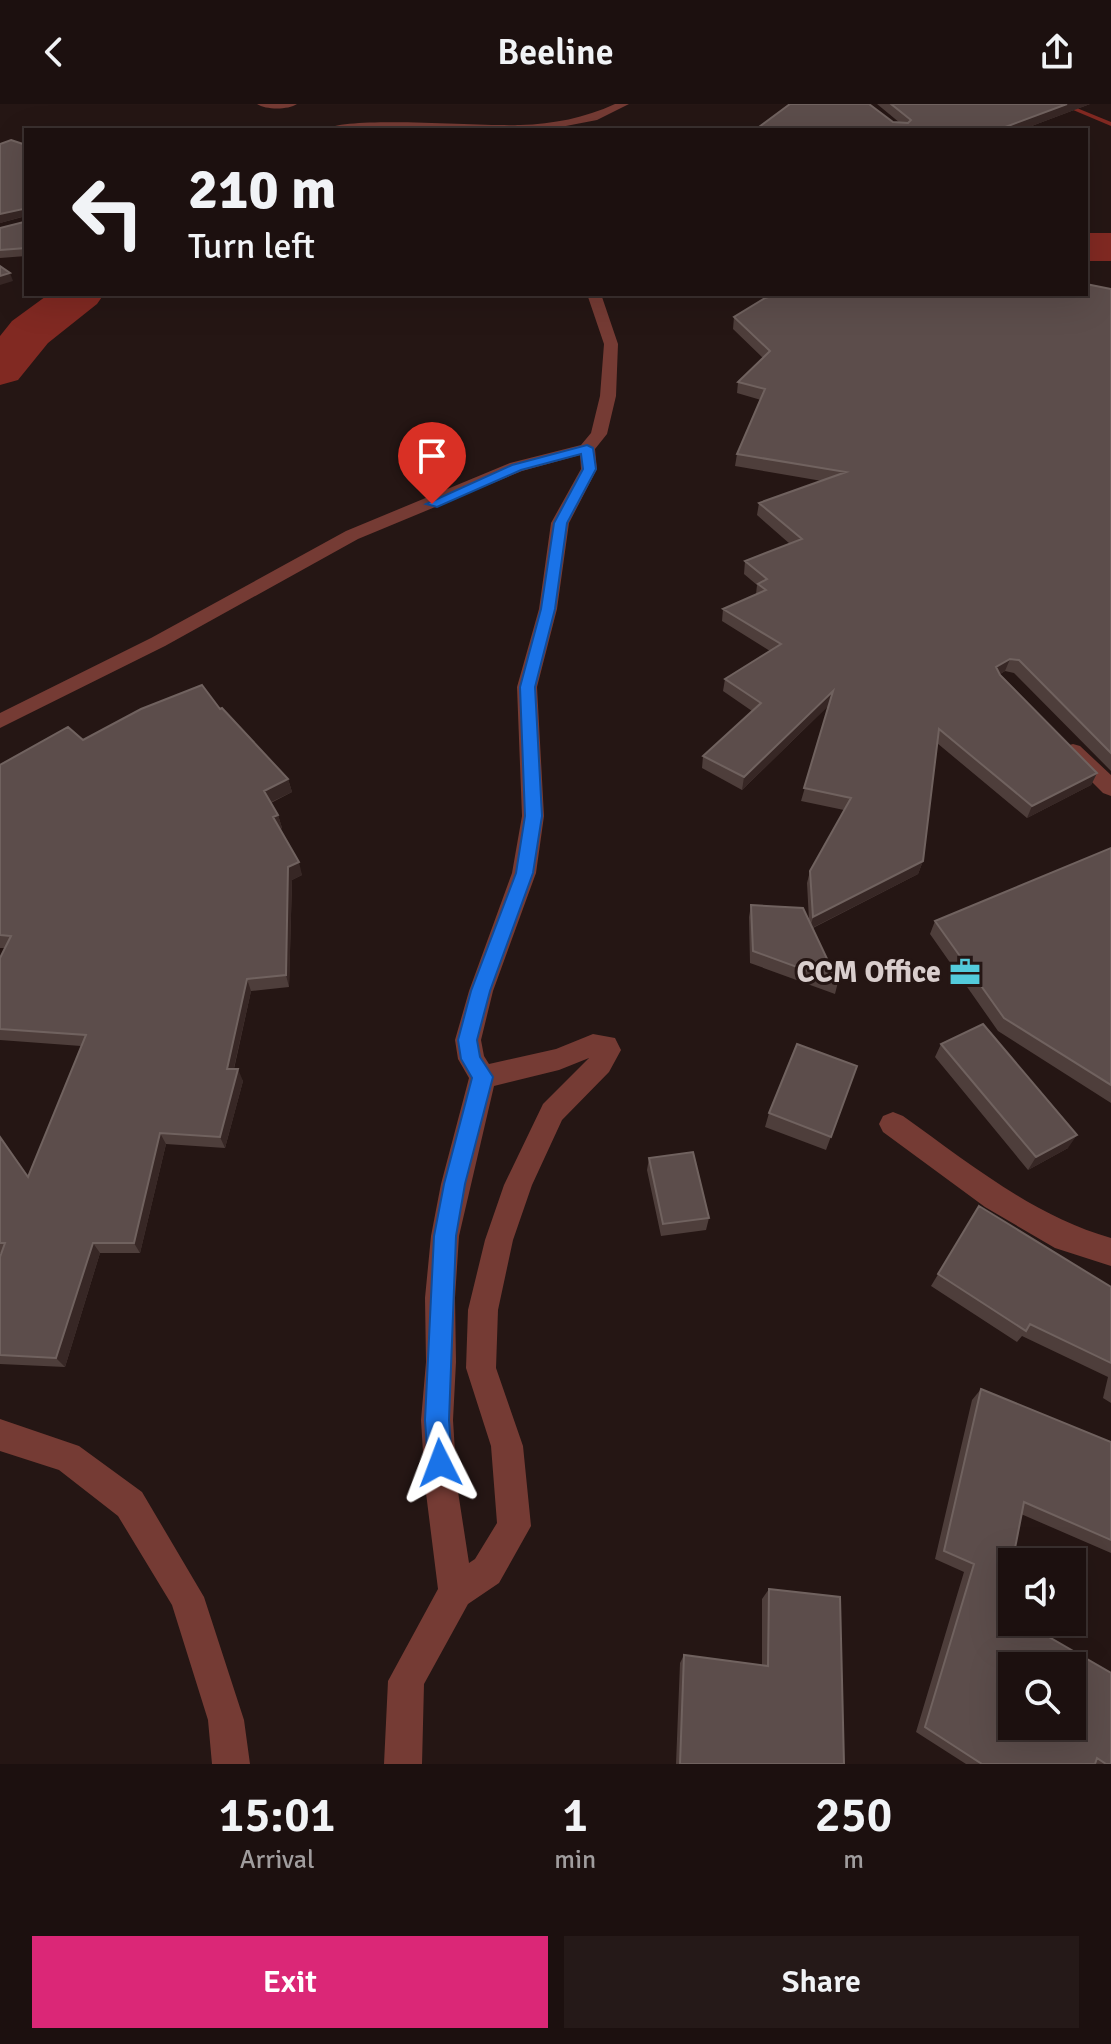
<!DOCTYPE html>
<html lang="en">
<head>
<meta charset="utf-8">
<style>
  :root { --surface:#1c100f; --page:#251918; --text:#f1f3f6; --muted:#a09d9e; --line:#3a302f; --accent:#db2777 }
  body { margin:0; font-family:Signika,sans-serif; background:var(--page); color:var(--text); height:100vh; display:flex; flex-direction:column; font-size:30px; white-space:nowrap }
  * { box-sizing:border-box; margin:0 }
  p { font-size:26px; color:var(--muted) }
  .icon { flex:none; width:44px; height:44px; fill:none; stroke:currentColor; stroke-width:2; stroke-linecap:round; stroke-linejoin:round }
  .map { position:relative; height:1660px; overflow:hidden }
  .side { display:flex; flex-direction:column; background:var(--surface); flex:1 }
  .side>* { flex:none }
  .top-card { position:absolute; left:24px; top:24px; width:1064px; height:168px; border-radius:0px; box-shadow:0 8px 32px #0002,0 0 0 2px var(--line); background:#1c100f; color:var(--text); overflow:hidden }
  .controls { position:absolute; left:998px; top:1444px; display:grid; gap:16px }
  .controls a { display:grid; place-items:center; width:88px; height:88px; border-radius:0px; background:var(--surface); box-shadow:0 8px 32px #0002,0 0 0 2px var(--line); font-size:40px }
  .pin { position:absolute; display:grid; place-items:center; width:68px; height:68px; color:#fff; margin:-82px -34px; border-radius:50% 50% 50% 0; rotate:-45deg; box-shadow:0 0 8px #0007 }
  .pin .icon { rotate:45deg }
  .me { position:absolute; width:88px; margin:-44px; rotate:357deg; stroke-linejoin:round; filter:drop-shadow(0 0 6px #0008) }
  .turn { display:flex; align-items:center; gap:28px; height:168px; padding:0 32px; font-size:36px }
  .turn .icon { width:104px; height:104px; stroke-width:2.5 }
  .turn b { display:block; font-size:56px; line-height:68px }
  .eta { display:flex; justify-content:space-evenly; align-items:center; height:136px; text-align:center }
  .eta b { font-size:48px; font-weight:600; line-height:56px }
  .cta { display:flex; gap:16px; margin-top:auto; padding:16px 32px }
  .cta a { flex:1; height:92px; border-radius:0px; background:var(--accent); color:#fff; font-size:32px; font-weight:600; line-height:92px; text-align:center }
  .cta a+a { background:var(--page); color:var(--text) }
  header { display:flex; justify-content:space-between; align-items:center; height:104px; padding:0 32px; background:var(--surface); font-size:36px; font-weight:600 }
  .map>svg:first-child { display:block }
</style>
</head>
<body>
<header><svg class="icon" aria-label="back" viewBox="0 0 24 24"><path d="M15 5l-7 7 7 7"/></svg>Beeline<svg class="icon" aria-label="share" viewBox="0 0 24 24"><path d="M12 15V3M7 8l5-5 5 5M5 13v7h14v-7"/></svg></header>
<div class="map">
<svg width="1111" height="1660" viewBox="0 0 1111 1660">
  <rect width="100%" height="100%" fill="#251614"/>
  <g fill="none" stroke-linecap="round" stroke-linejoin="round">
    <path fill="#812922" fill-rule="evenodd" d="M1059,0h8l44,18v4z"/>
    <path fill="#812922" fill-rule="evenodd" d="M1086,129h25v28h-25z
      M49,190h55l-7,10 -49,39 -30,37 -18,5v-49l12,-15z"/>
    <path fill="#753b34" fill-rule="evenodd" d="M257,0h40c-9,6 -31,6 -40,0z
      M615,0h14l-32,16 -52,10h-221c23,-15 159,-3 196,-5 34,-1 64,-7 95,-21z
      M587,190h14l17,50 -2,52 -9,38 -12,15 2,20 -28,54 -12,86 -20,78 7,129 -8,57 -43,118 -12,49 3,16 5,8 67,-15 37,-15 22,4 6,12 -12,22 -47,48 -30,65 -19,55 -15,70 -2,58 27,78 8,80 -32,57 -31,21 -44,80 -2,80h-38l4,-83 50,-92 -13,-104 -4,-65 5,-58 -1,-64 6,-62 10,-52 28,-106 -11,-19 -3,-19 14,-49 43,-118 10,-57 -5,-129 22,-78 12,-86 30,-54 -1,-14 -58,16 -164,68 -193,107 -165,82v-15l151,-75 195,-107 164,-68 71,-18 10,-12 9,-37 4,-52zM589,954l-46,46 -39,81 -19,55 -17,70 -2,58 25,78 6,77 -22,36 -6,4 -12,-78 -4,-65 3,-58 -1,-64 4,-62 35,-150 65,-16z
      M1073,640l7,2 31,29v21l-8,-3 -37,-37 -4,-5 4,-5z
      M893,1008l10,4c66,47 129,99 208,122v28l-56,-18 -70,-41 -102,-75 -4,-8 4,-8z
      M0,1315l79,27 63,46 62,105 40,123 6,44h-38l-4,-44 -36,-115 -54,-89 -59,-46 -59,-19z"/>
  </g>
  <path fill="#4e3e3b" d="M877,0h213l-69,26h-266l145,-7z
    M26,41v111l-26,2v-30l24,-6 2,-6 -26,7z
    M1111,185v482l-97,-98 -9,-2 -5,3 97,99 -6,12 -64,33 -90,-75 -14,118 -5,13 -105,54 25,54 -3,12 -85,-31 -1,-46 2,-12 58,15 -2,-37 3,-12 34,-61 -43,-9 28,-96 -87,85 -40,-22 1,-12 49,-45 -29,-20 2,-12 45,-28 -48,-30 1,-12 33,-15 1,-9 -13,-11 1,-13 45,-17 -33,-29 2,-12 63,-22 -87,-15 2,-12 24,-54 -24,-7 1,-11 25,-24 -30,-29 1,-12z
    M220,605l68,70 4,13 -21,11 7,12 4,13 -2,1 22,46 -10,5 -3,107 -38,4 -17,78 9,12 -18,67 -59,-4 -26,109h-40l-35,114 -65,-3v-107l1,-4h-1v-116l28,40 53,-131 -81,-6v-82l5,-10h-5v-183l83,-25z
    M1111,744v255l-113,-72 -68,-97 5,-13z
    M941,940l127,104 -40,22 -93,-113z
    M857,962l-31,84 -61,-23 4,-14z
    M649,1054l60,60 -3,12 -45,6 -14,-66z
    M979,1102l132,81v116l-8,-5 5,-21 -86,-41 -5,6 -86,-56z
    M981,1285l130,53v111l-90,-39 -18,96 108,154h-145l-50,-32 48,-160 -29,-13 37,-159z
    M769,1485l75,175h-168l4,-101 4,-8 78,10v-66z"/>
  <path fill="#372725" d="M1067,0h23l-69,26 -13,-4z
    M23,105l2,7 -25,7v-9z
    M10,169l3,8 -13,4v-9z
    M1010,555l-5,12 -13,8 4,-12z
    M833,587l-3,13 -88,86 2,-13z
    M1097,669l-6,12 -64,33 5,-12z
    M288,675l4,13 -25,12 -3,-13z
    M278,711l4,13 -6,2 -3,-13z
    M923,757l-5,13 -108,55 3,-12z
    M299,758l3,13 -10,5 -3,107 -3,-12 2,-108z
    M247,875l4,12 -20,90 -4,-12z
    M238,965l5,12 -18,67 -5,-11z
    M160,1029l6,11 -26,109 -6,-10z
    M1077,1031l-9,13 -40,22 8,-13z
    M93,1139l7,10 -35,114 -9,-9z"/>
  <path fill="#5c4d4b" stroke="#70625f" stroke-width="2" fill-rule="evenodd" d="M790,0h79l24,18 15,1 3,-3 -20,-16h176l-59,22 12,4h-265z
    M11,36l15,5v66l-3,-2 -23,5v-70z
    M26,111v33l-26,2v-22l24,-6z
    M0,162l10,7 -10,3z
    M1086,180l25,5v464l-92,-93 -9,-1 -14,8 4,8 97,98 -65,33 -93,-77 -16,132 -110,56 -3,-46 41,-73 -47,-10 29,-97 -89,86 -41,-21 58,-53 -36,-24 56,-35 -58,-35 43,-19 -8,-6 9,-5 -22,-18 57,-22 -43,-36 87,-31 -109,-18 28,-65 -27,-7 32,-31 -36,-34 31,-19 14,-4h307z
    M202,581l18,24 2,-1 66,71 -24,12 14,24 -5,2 26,45 -11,5 -2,108 -39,4 -20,90h11l-18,68 -60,-4 -26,110h-41l-37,115 -56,-3v-98l5,-14h-5v-106l28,40 58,-142 -86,-6v-71l11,-22 -11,-1v-170l68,-38 15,13 58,-31z
    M1111,744v237l-107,-67 -69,-97z
    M751,801l52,3 35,74 -85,-31z
    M983,920l94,111 -41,22 -95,-113z
    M797,940l60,22 -26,71 -62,-24z
    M693,1048l16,66 -46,6 -14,-66z
    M979,1102l132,81v76l-81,-39 -4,7 -88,-57z
    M981,1285l130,53v98l-87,-38 -21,108 9,5v7h11l88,51v91h-5l-9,-6 -2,6h-113l-57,-37 49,-163 -30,-13zM1012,1562h60v60h-60z
    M769,1485l71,8 4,167h-164l4,-109 84,11z"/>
  <path fill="#1a73e8" stroke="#114b97" stroke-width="2" d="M587,341l6,3 3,21 -29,54 -12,86 -20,78 7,129 -9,57 -43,118 -13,49 3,17 13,20 -28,107 -9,52 -7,184 3,43 -3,9 -9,4 -9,-4 -3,-9 -3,-43 9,-184 10,-52 28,-106 -11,-19 -3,-19 13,-49 45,-118 9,-57 -5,-129 21,-78 13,-86 29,-54 -2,-15 -60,16 -84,37 -11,-3 86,-39z"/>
  <defs>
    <g id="office-bare" transform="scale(2.4)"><path d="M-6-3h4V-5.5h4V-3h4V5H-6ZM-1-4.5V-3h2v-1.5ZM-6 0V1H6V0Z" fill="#53cbdb" stroke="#251614" stroke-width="2.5" paint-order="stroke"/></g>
  </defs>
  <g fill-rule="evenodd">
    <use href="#office-bare" x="965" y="868"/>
  </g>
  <g text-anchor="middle" stroke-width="6" stroke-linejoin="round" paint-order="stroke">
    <g font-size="30" font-weight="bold" fill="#d9cecd" stroke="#251614" text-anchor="end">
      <text x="941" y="878">CCM Office</text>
    </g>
  </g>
</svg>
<div class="controls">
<a><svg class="icon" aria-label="sound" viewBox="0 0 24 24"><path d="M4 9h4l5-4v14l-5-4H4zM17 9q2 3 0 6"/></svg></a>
<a><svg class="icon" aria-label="search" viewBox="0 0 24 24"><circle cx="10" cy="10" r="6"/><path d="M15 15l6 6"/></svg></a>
</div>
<div class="pin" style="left:432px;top:400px;background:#d93025"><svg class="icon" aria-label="arrive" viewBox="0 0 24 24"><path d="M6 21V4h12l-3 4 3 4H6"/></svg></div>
<svg class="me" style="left:440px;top:1359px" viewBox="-20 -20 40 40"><path d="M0-17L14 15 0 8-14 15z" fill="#1a73e8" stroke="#fff" stroke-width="4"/></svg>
<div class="top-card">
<div class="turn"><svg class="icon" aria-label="left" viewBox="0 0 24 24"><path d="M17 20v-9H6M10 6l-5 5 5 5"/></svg><div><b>210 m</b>Turn left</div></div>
</div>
</div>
<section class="side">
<div class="eta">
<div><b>15:01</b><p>Arrival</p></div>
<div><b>1</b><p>min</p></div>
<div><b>250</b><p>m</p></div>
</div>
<div class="cta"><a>Exit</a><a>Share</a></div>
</section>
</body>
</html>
